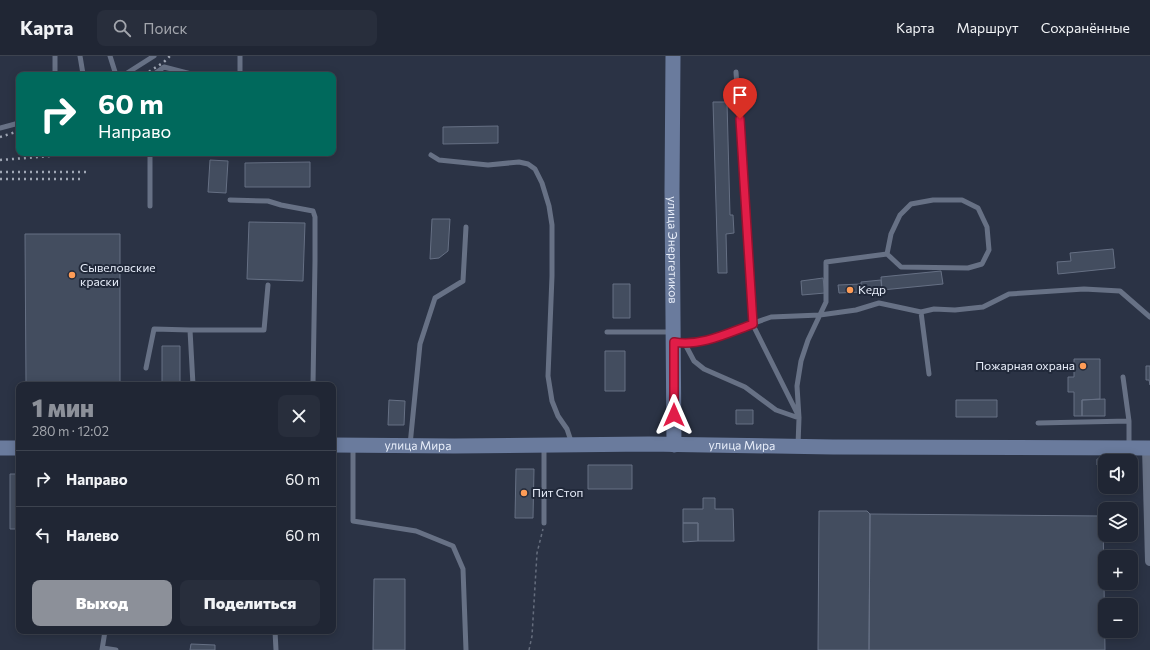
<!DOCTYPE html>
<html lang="ru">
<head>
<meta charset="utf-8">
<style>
  :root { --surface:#202634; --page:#282e3c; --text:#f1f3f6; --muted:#a2a5ac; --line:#3d434f; --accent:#8c9099 }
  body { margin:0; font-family:Commissioner,sans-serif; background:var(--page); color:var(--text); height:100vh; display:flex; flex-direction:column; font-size:15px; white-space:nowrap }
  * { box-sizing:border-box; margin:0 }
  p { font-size:13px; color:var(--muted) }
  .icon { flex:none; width:22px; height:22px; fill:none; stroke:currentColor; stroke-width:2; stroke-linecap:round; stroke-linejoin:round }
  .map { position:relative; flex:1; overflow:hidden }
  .panel { position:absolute; left:16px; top:326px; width:320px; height:252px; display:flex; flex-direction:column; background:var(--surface); border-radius:8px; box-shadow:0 2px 10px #0003,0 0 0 1px var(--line) }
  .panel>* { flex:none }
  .guide { position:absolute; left:16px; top:16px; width:320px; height:84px; border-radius:8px; box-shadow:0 2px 10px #0003,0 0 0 1px var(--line); background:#00695c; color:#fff; overflow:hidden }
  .fabs { position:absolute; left:1098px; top:398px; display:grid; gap:8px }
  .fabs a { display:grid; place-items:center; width:40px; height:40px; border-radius:8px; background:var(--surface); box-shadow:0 2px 10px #0003,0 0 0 1px var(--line); font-size:20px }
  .pin { position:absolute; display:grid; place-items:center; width:34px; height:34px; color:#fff; margin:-41px -17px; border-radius:50% 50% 50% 0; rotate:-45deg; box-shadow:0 0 4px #0007 }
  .pin .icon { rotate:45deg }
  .me { position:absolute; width:44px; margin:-22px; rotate:0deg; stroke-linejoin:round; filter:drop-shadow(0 0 3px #0008) }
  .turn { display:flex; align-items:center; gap:14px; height:84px; padding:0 16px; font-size:18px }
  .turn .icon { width:52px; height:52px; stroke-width:2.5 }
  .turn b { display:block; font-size:28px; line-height:34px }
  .round { display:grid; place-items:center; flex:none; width:42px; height:42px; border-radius:8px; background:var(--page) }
  .headline { display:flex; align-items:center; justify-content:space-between; height:68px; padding:0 16px }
  h1 { font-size:24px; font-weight:800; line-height:30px; color:var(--accent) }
  .primary-button { display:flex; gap:8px; margin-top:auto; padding:8px 16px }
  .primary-button a { flex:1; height:46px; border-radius:8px; background:var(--accent); color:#fff; font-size:16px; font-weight:800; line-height:46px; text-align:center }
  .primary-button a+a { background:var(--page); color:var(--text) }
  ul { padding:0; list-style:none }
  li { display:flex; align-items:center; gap:12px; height:56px; padding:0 16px; border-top:1px solid var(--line) }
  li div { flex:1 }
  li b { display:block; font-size:15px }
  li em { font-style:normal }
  header { display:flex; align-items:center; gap:24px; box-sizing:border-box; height:56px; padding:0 20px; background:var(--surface); border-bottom:1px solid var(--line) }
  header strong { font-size:19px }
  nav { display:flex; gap:22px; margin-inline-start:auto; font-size:14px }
  .search { width:280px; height:36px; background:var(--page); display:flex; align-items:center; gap:10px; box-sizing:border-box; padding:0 14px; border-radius:8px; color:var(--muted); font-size:15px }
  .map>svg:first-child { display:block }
</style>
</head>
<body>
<header>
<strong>Карта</strong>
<div class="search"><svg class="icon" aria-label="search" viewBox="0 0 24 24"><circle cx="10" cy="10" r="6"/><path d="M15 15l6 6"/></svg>Поиск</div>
<nav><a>Карта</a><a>Маршрут</a><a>Сохранённые</a></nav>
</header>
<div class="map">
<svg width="1150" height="594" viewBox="0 0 1150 594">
  <rect width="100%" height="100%" fill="#2b3345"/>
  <path fill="#434d5f" stroke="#667084" d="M713,46h14l3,113h3l1,18 -8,1 1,39h-9z
    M498,70v17l-55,1v-17z
    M210,104l18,1 -2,32 -18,-1z
    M310,106v25h-65v-24z
    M432,163h18l-2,32 -9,7 -9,1z
    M249,166l56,1 -2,58 -56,-2z
    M25,178h95v151h-94z
    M1113,193l2,19 -57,6 -1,-12 14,-1 -1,-8z
    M941,215l2,13 -61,6 -1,-13z
    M823,222l2,15 -23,2 -1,-14z
    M881,224l1,10 -20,2 -1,-10z
    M613,228h17v34h-17z
    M861,228l1,8 -23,1 -1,-8z
    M162,290h18v39h-18z
    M605,295h20v40h-20z
    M1074,303h26v40l-18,1v16h-8v-24h-6v-15h6z
    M1146,310h4v19l-1,-5h-3z
    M1105,343v17h-23v-16z
    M389,344l16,1 -1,24h-16z
    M956,344h41v17h-41z
    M736,354h17v14h-17z
    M1097,403h9l-1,6h-8z
    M588,409h44v24h-44z
    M516,413h18l-1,49h-18z
    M10,418h9v55h-9z
    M703,442h12v11h18l1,32h-36v-18h-15v-14h20z
    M819,455h48l3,3 -1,136h-51z
    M870,458l233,2 2,134h-236z
    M683,467h15v18l-15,1z
    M374,523h31v71h-32z
    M191,588l24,1v5h-25z"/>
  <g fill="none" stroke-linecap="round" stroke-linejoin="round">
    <path stroke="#656d7d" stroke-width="1.5" stroke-dasharray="3 3" stroke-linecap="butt" d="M529,594l3,-14 5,-83 6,-24"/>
    <path stroke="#677185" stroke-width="5" d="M55,0v18
      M80,0l3,18 18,1
      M110,0l6,19
      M736,16l17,253 45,90
      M124,19l30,-19
      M153,19l11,-8 31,8
      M240,19v-19
      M0,72l19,-5
      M150,97v53
      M431,99l8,5 49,5 31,-3 9,2 7,5 7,14 7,23 3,19v51l-4,100 4,25 6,15 9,13 5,15
      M230,144l38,1 13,4 32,6 2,6v44l-2,124
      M921,256l8,62
      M190,274h74l4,-45
      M607,276h65
      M675,286l10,2 21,-4 65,-23 49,-2 36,-5 23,-7 42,9 13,-3 21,1 28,-3 26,-13 75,-5 36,2 30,26
      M685,288l9,17 10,8 41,18 31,23 23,8
      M146,312l8,-39 36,1 3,55
      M1123,321l6,44v26
      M1038,367l91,-2
      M410,389l10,-101 15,-46 28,-17 3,-54
      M798,389l1,-27 -2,-32 4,-25 7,-21 18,-38v-40l61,-8 4,-20 9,-19 11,-11 22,-4h29l16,8 9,19 2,23 -7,14 -14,4 -67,-1 -14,-13
      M353,390v75l63,10 37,15 10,23 3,81
      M544,467v-77
      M275,575l1,19
      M103,592l13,2
      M102,594l3,-19"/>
    <path stroke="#677185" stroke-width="10" d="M1147,392l3,113"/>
    <g stroke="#6a7b9d" stroke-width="15">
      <path id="s1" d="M673,0l-1,135 2,254"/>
      <path id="s2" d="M333,389l121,1 195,-2 184,3 317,1"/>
      <path d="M0,392h19"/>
    </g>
    <path stroke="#a0a7b5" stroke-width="2.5" stroke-dasharray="2 4" stroke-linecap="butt" d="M144,19l20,-13 6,-6
      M0,81l19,-6
      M0,104l90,-7
      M0,116h88
      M0,123h84"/>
  </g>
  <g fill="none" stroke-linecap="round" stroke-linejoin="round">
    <g stroke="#92132f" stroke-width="10">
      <path id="route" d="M674,359v-73c26,5 54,-9 79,-18l-13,-205"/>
    </g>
    <use href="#route" stroke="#e11d48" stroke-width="7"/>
  </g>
  <g fill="#fe9c57" stroke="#21293a" stroke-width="1.5">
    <circle cx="72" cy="219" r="4"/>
    <circle cx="850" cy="234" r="4"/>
    <circle cx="1083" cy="310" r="4"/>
    <circle cx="524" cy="437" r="4"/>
  </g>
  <g text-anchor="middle" stroke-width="4" stroke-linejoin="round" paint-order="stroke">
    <g font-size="12" fill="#e8eefa" stroke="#21293a">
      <text dy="4" stroke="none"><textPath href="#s1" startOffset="194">улица Энергетиков</textPath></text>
      <text dy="4" stroke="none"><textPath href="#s2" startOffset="85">улица Мира</textPath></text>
      <text dy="4" stroke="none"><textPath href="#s2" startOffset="409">улица Мира</textPath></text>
    </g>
    <g font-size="12" fill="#e8eefa" stroke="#21293a" text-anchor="start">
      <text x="80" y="216">Сывеловские<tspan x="80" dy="14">краски</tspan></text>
      <text x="858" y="238">Кедр</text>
      <text x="1075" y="314" text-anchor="end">Пожарная охрана</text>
      <text x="532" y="441">Пит Стоп</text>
    </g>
  </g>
</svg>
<div class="fabs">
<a><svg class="icon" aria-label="sound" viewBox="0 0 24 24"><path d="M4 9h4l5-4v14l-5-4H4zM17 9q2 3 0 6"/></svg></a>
<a><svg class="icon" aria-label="layers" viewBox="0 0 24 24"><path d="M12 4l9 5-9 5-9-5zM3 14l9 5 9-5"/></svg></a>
<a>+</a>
<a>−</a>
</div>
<div class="pin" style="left:740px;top:63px;background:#d93025"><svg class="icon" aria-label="arrive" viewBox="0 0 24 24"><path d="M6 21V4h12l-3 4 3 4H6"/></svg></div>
<svg class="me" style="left:674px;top:359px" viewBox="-20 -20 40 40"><path d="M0-17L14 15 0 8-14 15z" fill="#e11d48" stroke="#fff" stroke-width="4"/></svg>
<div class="guide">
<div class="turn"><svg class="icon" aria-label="right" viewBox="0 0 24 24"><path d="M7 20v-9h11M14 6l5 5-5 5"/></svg><div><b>60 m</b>Направо</div></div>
</div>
<section class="panel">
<div class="headline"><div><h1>1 мин</h1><p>280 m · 12:02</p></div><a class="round"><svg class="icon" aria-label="close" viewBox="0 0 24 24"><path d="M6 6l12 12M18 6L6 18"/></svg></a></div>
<ul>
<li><svg class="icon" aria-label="right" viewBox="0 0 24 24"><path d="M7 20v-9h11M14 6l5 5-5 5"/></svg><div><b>Направо</b></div><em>60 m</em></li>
<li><svg class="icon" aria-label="left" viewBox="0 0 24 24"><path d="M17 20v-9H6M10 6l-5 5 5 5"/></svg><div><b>Налево</b></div><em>60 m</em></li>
</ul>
<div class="primary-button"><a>Выход</a><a>Поделиться</a></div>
</section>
</div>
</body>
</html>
